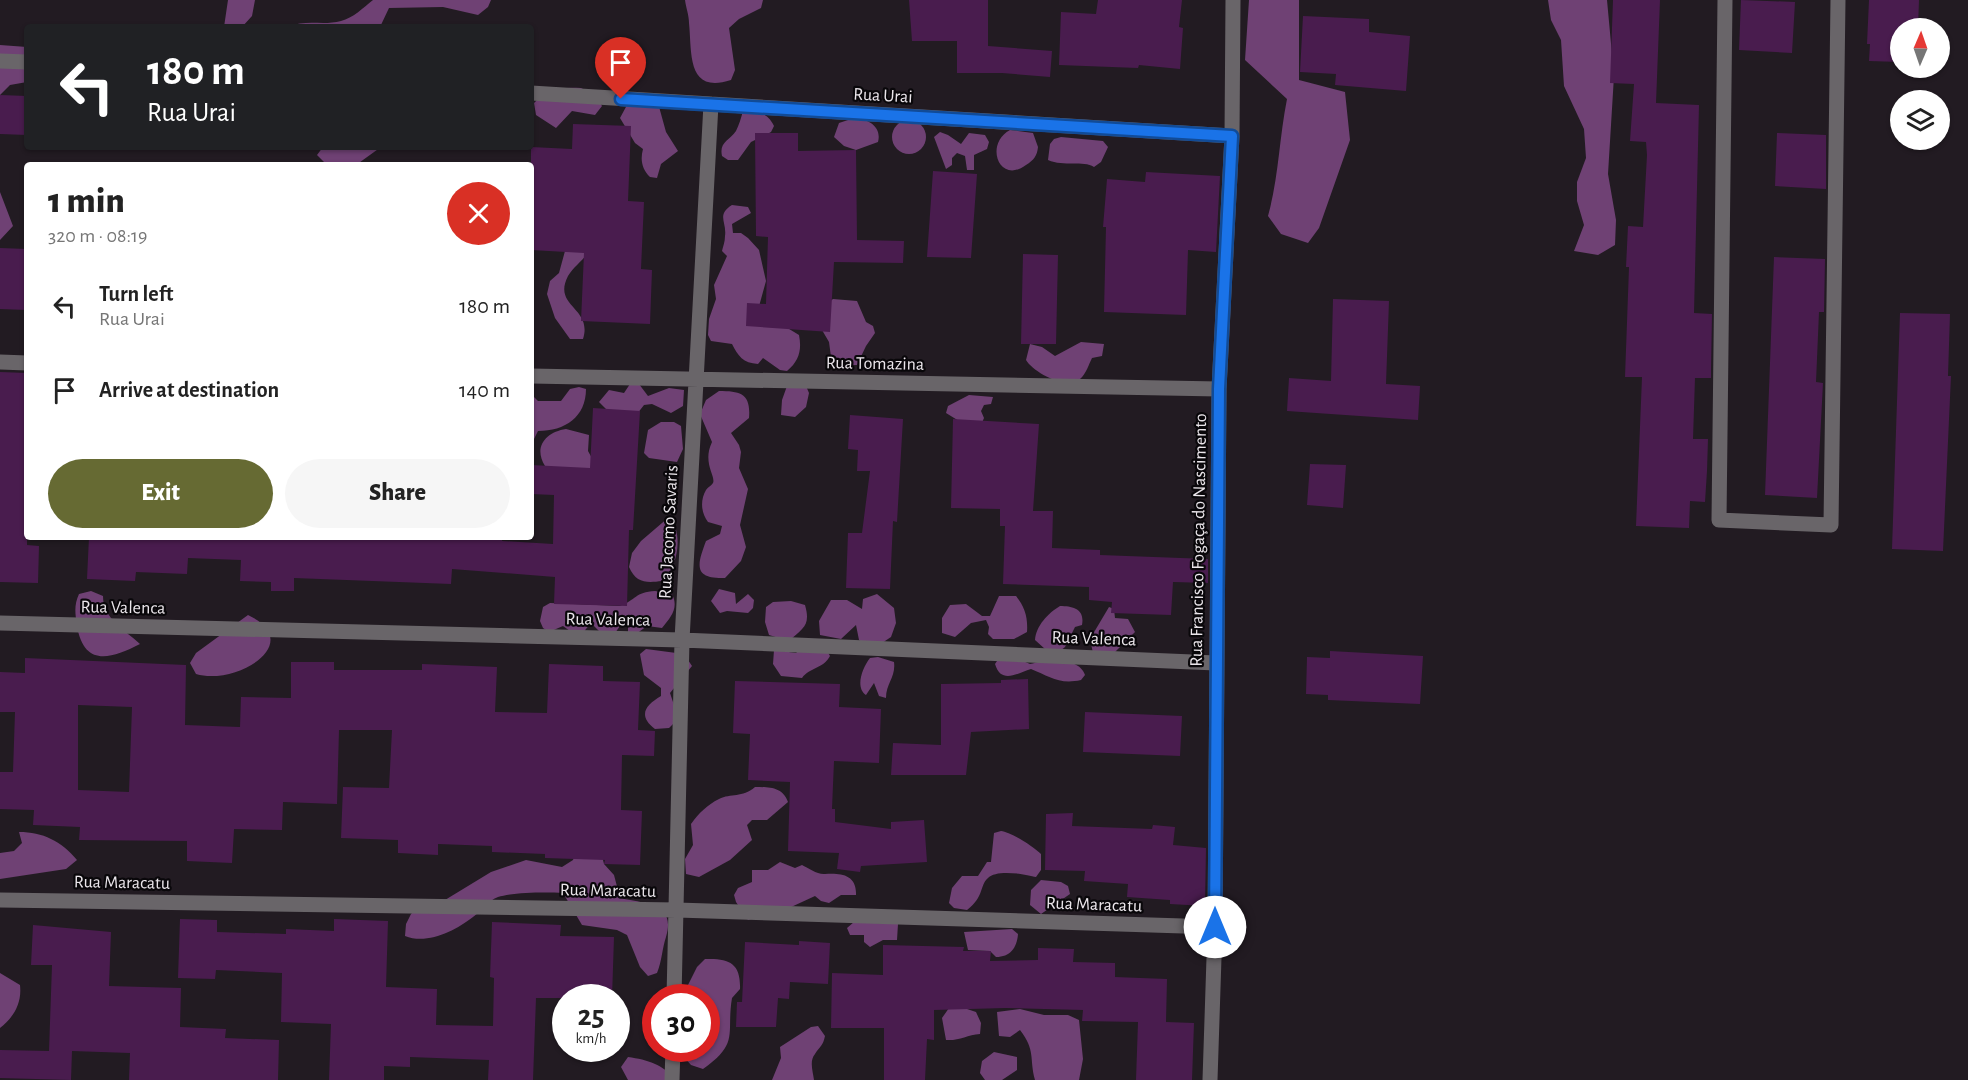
<!DOCTYPE html>
<html lang="en">
<head>
<meta charset="utf-8">
<style>
  :root { --surface:#fff; --page:#f6f6f6; --text:#222; --muted:#767676; --accent:#666a33 }
  body { margin:0; font-family:"Alegreya Sans",sans-serif; background:var(--page); color:var(--text); height:100vh; display:flex; flex-direction:column; font-size:22px; white-space:nowrap }
  * { box-sizing:border-box; margin:0 }
  p { font-size:20px; color:var(--muted) }
  .icon { flex:none; width:33px; height:33px; fill:none; stroke:currentColor; stroke-width:2; stroke-linecap:round; stroke-linejoin:round }
  .map { position:relative; flex:1; overflow:hidden }
  .drawer { position:absolute; left:24px; top:162px; width:510px; height:378px; display:flex; flex-direction:column; background:var(--surface); border-radius:6px; box-shadow:0 2px 4px #0004 }
  .drawer>* { flex:none }
  .top-card { position:absolute; left:24px; top:24px; width:510px; height:126px; border-radius:6px; box-shadow:0 2px 4px #0004; background:#202124; color:#fff; overflow:hidden }
  .needle { width:39px; rotate:2deg }
  .fabs { position:absolute; left:1890px; top:18px; display:grid; gap:12px }
  .fabs a { display:grid; place-items:center; width:60px; height:60px; border-radius:50%; background:var(--surface); box-shadow:0 2px 4px #0004; font-size:30px }
  .speed { position:absolute; left:552px; top:984px; display:flex; gap:12px; font-size:30px; font-weight:700; text-align:center }
  .speed>* { display:grid; place-content:center; width:78px; height:78px; border-radius:50%; background:var(--surface); box-shadow:0 2px 4px #0004; line-height:1 }
  .speed small { font-size:15px; font-weight:400 }
  .speed .limit { border:9px solid #d22; background:#fff; color:#111 }
  .pin { position:absolute; display:grid; place-items:center; width:51px; height:51px; color:#fff; margin:-62px -26px; border-radius:50% 50% 50% 0; rotate:-45deg; box-shadow:0 0 6px #0007 }
  .pin .icon { rotate:45deg }
  .me { position:absolute; width:66px; margin:-33px; rotate:0deg; stroke-linejoin:round; filter:drop-shadow(0 0 4px #0008) }
  .turn { display:flex; align-items:center; gap:21px; height:126px; padding:0 24px; font-size:27px }
  .turn .icon { width:78px; height:78px; stroke-width:2.5 }
  .turn b { display:block; font-size:42px; line-height:51px }
  .round { display:grid; place-items:center; flex:none; width:63px; height:63px; border-radius:32px; background:var(--page) }
  .summary { display:flex; align-items:center; justify-content:space-between; height:102px; padding:0 24px }
  h1 { font-size:36px; font-weight:800; line-height:45px }
  .action { display:flex; gap:12px; margin-top:auto; padding:12px 24px }
  .action a { flex:1; height:69px; border-radius:36px; background:var(--accent); color:#fff; font-size:24px; font-weight:800; line-height:69px; text-align:center }
  .action a+a { background:var(--page); color:var(--text) }
  ul { padding:0; list-style:none }
  li { display:flex; align-items:center; gap:18px; height:84px; padding:0 24px }
  li div { flex:1 }
  li b { display:block; font-size:22px }
  li em { font-style:normal }
  .map>svg:first-child { display:block }
</style>
</head>
<body>
<div class="map">
<svg width="1968" height="1080" viewBox="0 0 1968 1080">
  <rect width="100%" height="100%" fill="#221b22"/>
  <path fill="#6f4174" d="M228,0h27l-3,16 -10,11h-18z
    M373,0h118l-3,7 -10,8 -35,-8 -54,1 -9,19h-92c18,-8 35,-1 53,-6 12,-3 22,-13 32,-21z
    M685,0h78l-2,8 -22,11 -10,9 6,42 -4,10c-45,15 -39,-29 -42,-57 0,-8 -3,-15 -4,-23z
    M1249,0h50v80l46,12 5,48 -31,88 -11,15 -27,-9 -13,-18c11,-40 11,-77 19,-117l-42,-39z
    M1548,0h59l7,76 -6,98 8,46 -1,25 -17,10 -24,-4 10,-26 -7,-24v-19l9,-24 -2,-29 -20,-43 -3,-46 -10,-20z
    M0,45l27,2v35l-17,3 -10,10z
    M581,88l14,7 7,11 -7,9 -23,-4 -16,17 -20,-13 -2,-12c14,-15 28,-16 47,-15z
    M658,103l8,29 12,19 -17,13 -4,14 -7,-1c-8,-8 -10,-17 -7,-28l-8,-6 -15,-25 7,-13z
    M743,111c14,0 24,1 31,15l-3,6 -20,10 -13,18h-10l-6,-4c-3,-14 7,-15 14,-25 3,-6 5,-13 7,-20z
    M854,118c15,1 28,9 24,24l-22,8 -12,-4 -10,-9 5,-14z
    M892 137a17 17 0 1 1 34 0a17 17 0 1 1-34 0Z
    M1010,130l23,3 5,14c-1,9 -4,13 -12,18 -27,20 -42,-21 -16,-35z
    M940,132l8,3 13,9 8,-11 16,2 4,7 -2,7 -13,6v15h-7l-2,-14 -8,-3 -5,5v7l-6,4 -12,-32z
    M1061,137l42,4 5,6 -7,15 -7,5c-11,-7 -30,0 -46,-7l2,-16 4,-5z
    M323,147h58l-25,18h-23l-8,-2 -8,-8z
    M0,192l13,34 -13,14z
    M732,205l16,2 3,6 -19,11 1,9h8l7,5 11,12 7,31 -8,29 41,25c3,15 0,26 -12,36l-7,-1 -17,-12 -5,6c-15,-1 -20,-8 -26,-20l-21,-3 -3,-6 1,-16 7,-20 -2,-14 13,-29 -5,-5c1,-5 3,-9 3,-15 2,-14 -9,-21 7,-31z
    M590,250c-6,10 -16,16 -22,26 -16,31 25,31 15,63h-13l-15,-21 -8,-24 3,-13 9,-8 6,-22z
    M833,299l24,2 9,21 7,4 2,7 -9,13 -9,19h-14l-12,-8 -2,-15 -7,-12 7,-28z
    M1081,342l23,2 -2,12 -10,2c-3,6 -6,16 -12,21 -13,12 -47,-7 -54,-19l4,-16 12,3 13,9z
    M632,381l7,3 9,12 21,-8 15,2 -1,16 -12,7 -19,-9 -8,1 -7,9 -28,-2 -10,-10 10,-12 15,3z
    M787,386h19l3,7 -3,14 -11,10 -14,-2 1,-15z
    M579,387l7,2c0,28 -21,42 -48,42l-7,14v-51l7,7h23l9,-12z
    M719,391c22,0 32,3 30,27l-18,15 8,12 2,7 -2,16 9,21 -8,36 6,22 -5,14 -16,17c-32,1 -28,-13 -19,-37l14,-7 2,-8 -14,-4c-7,-9 -8,-22 -2,-32 2,-3 5,-4 7,-7 3,-7 -11,-20 -1,-41l-12,-28 6,-14z
    M969,395l24,2 -2,7 -7,1 -3,6 3,7 -3,7 -22,-4 -13,-8 2,-7z
    M661,422h13l7,4 2,23 -6,13 -28,-4 -5,-5 4,-23z
    M566,429l23,6 -1,16 5,9 -2,12 -46,-6c-12,-19 1,-34 21,-37z
    M669,517c15,15 9,51 -7,64 -16,2 -26,2 -33,-14l3,-14 9,-12z
    M719,589l16,4 1,11 12,-10 6,6 -1,8 -5,5 -21,-2 -7,2 -9,-12z
    M91,591l12,5c0,23 21,33 37,48 -31,16 -56,22 -63,-18 -2,-13 -3,-21 2,-32z
    M655,591l17,3c7,14 -1,23 -10,34l-15,-2 -11,8 -8,-2v-8l-8,2 -5,7h-14l-10,-10 -10,12 -7,-1 -11,-8 -14,6 -6,-4 -3,-7 3,-14 7,-4 70,3c16,-6 15,-14 35,-15z
    M877,594l17,14 2,15 -5,14 -12,8h-14l-6,-5 -3,-15 -15,14 -21,-4 -1,-14 12,-21h16l15,9 1,-10z
    M999,596h17c9,11 12,22 11,36l-13,7h-21l-5,-5 1,-7 -3,-7 -15,3 -16,14 -13,-4v-15l8,-13 16,-1 16,12h8z
    M791,601l14,4c6,21 -2,23 -16,36l-20,-6 -4,-13 1,-15 7,-5z
    M1060,606c13,0 25,3 22,19l-7,2 -10,20 -5,4 -15,-2 -10,-9c1,-14 13,-27 25,-34z
    M1109,607l5,2 1,9 13,1 7,13 -21,21h-21l-3,-14z
    M248,615c59,28 -12,71 -52,59l-6,-11 6,-10z
    M804,646l22,3 4,7c-7,13 -20,11 -28,22l-21,-2 -8,-12 1,-14 22,3z
    M646,649l38,5 8,12 -22,27 5,15 -1,15 -5,5 -14,1c-18,-14 -9,-24 6,-33v-8l-17,-13 -4,-21z
    M878,657l16,5c2,15 -8,21 -8,36l-7,-2 -5,-13 -8,12c-11,-7 -4,-27 4,-37z
    M999,658l24,3 7,3c16,-4 49,-8 55,11l-4,5c-22,5 -32,-4 -50,-11 -15,5 -30,15 -36,-5z
    M755,787c14,0 28,0 33,15l-21,18h-15l-5,5 5,15 -22,20 -31,17 -13,-3 -1,-15 8,-14 -2,-21c8,-11 16,-19 28,-25 12,-6 23,-1 36,-12z
    M1001,831c10,1 33,16 40,23v16l-5,7c-11,-3 -40,-8 -48,1 -9,8 -3,18 -21,32l-13,-2 -5,-5 3,-15 10,-12h16l9,-14h4l3,-29z
    M19,832c24,0 42,9 58,28l-11,9 -66,10v-26l14,-2 8,-8z
    M577,849l24,3 3,12 10,11 6,23c27,6 56,5 46,39 -4,12 -4,24 -9,36l-9,3 -8,-9 -13,-32 -10,-5 -35,-5 -19,-32c-15,-1 -50,-1 -65,4 -11,4 -16,14 -25,20 -18,14 -46,28 -68,19l1,-12 5,-10 9,-8 25,-6 46,-28 35,-12 36,7 11,-7z
    M780,862l15,6 7,-3c6,3 16,10 23,9 15,-1 32,0 31,21h-15l-12,8 -8,-2 -6,-5 -26,12 -41,12 -12,-18 -2,-7 4,-7 14,-6v-12h16z
    M1041,880l20,2 7,4 2,8 -29,20 -11,-9 1,-15z
    M854,922l44,2 -1,16h-14l-13,7 -6,-5v-7h-14l-3,-7z
    M1012,929l6,5c-1,14 -8,23 -22,23l-6,-6 -22,-1 -4,-18z
    M705,959c24,-1 36,4 35,30l-8,9c-6,36 8,45 -29,71l-12,-4 -8,-9 2,-7 21,-1v-50l-24,-1 15,-30z
    M0,973l20,12c2,18 -6,32 -20,43z
    M949,1008h15l12,4 5,11 -1,11c-13,1 -21,7 -34,6l-4,-22z
    M1020,1009l24,6h24l11,5 4,39 -4,21h-44c-6,-22 1,-29 -15,-50l-10,7 -11,-1 -2,-24z
    M818,1026l7,10c-2,10 -5,10 -10,18 -6,7 -2,18 -1,26h-42l9,-22 -1,-11 31,-20z
    M994,1052l23,5v13l-15,10h-17l-5,-7 2,-12z
    M628,1057c20,3 35,7 47,23h-47l-7,-13z"/>
  <path fill="#491c4e" fill-rule="evenodd" d="M909,0h79v46l64,5 -2,26 -48,-4h-45v-32h-45z
    M1098,0h84l-3,27 4,1 -3,41 -41,-4 -1,3 -79,-3 2,-53 35,2z
    M1613,0h47l-4,103 43,2 -5,208 18,1 -1,56v8h-16l-2,61h15l-1,32 -2,31 -15,-1 -1,27 -53,-2 6,-149h-17l4,-110h-3l2,-41 15,1 4,-72 -1,-13 -16,-1 4,-57 -24,-1z
    M1741,0l54,2 -3,51 -53,-3z
    M1869,0h50l-1,28h-18v34l-31,-1 1,-17h-3z
    M1303,16l66,3v13l41,4 -4,55 -71,-6 1,-11 -36,-2z
    M0,95l27,1v39l-27,-1z
    M573,124l58,2 -3,75 16,1 -3,67 11,1 -2,54 -69,-3 3,-68 -53,-3v-103l41,2z
    M755,133h43v18l58,-1 1,90 47,1 -1,22 -69,-1 -4,70 -84,-6 1,-23 19,1 2,-67 -12,-1z
    M1777,133l49,2v54l-51,-3z
    M933,171l44,3 -6,84 -44,-1z
    M1146,172l74,4 -4,76 -28,-2 -2,65 -82,-3 2,-85h-3l4,-48 38,3z
    M0,248l27,1v61l-27,-1z
    M1023,254l35,1 -2,89h-35z
    M1774,257l51,2 -1,53h-5l-3,70 7,1 -6,115 -52,-3z
    M1333,299l56,2 -3,83 34,2 -2,34 -131,-9 2,-33 42,3z
    M1900,313l50,1 -2,62h3l-8,175 -51,-2z
    M0,372l27,1v172l12,1 -1,37 -38,-1z
    M593,408l47,3 -7,119h-4l-2,76 -73,-2 1,-27 -103,-8 -1,15 -157,-6v13h-23v-9l-31,-1 1,-21 -53,-2 -1,16 -51,-2 -1,9 -48,-2 2,-42h414l-1,4 51,3 1,-49 -23,-1v-29l59,3z
    M850,415l53,4 -6,103 -4,-1 -3,68 -44,-1 2,-55h14l8,-62h-13l1,-21 -10,-1z
    M953,419l86,5 -6,87h20l-1,37 48,2v5l108,4v24l-35,-1 -2,33 -60,-2 1,-11 -23,-2v-13l-86,-3 2,-58h-5v-17l-49,-1z
    M1310,464l36,1 -3,43 -36,-3z
    M1330,651l93,5 -3,48 -92,-4v-5l-22,-1 1,-37 23,1z
    M25,658l161,7 -1,60 55,2 1,-30 50,1v-36h43v8h88v-6l75,3 -2,45 52,1 2,-49 54,2v15l37,1 -2,48 17,1 -1,25 -32,-1 -1,55 21,1 -2,54 -36,-1 1,-4 -60,-2v-4l-53,-2v-6l-54,-2v11l-40,-2v-13l-57,-2 2,-51 46,1 3,-58h-53l-2,74 -54,-2 -1,28 -48,-1 -2,34 -45,-2v-20l-108,-1 1,-13 -47,-2 1,-15 -34,-1v-37h13l2,-60h-15v-40l25,1zM78,705l54,2 -3,85 -51,-2z
    M1028,679l1,50 -58,3 -5,43h-75l2,-32 48,2v-61l60,-1v-3z
    M735,681l105,3 -1,23 42,2 -2,54 -45,-2 -2,48h3v13l56,7v-7l33,-2 3,42 -66,4 -1,6 -23,-3 2,-16 -51,-2 2,-69 -42,-2 2,-46 -17,-1z
    M1085,712l97,4 -2,40 -97,-4z
    M1073,813l-1,13 80,3 1,-4 22,2 -2,18 33,3 -1,58 -35,-2v-4l-43,-3 1,-13 -44,-3 1,-10 -40,-1 1,-56z
    M180,919l37,1v12l69,2v-5l48,2v-12l54,2 -2,66 51,2 -1,36 57,1 1,-48 -4,-1 2,-55 69,3 -1,11 54,1 -2,61h-76l-3,82h-45l1,-20 -79,-3v10l-26,-1v14h-55l2,-56 -50,-2 1,-49 -66,-3 -1,9 -37,-1z
    M33,925l78,7 -2,54 72,2 -1,39 46,2 -1,9 54,2 -1,40h-149l1,-27 -58,-2 -1,29 -71,-2v-28l49,1 3,-86h-21z
    M799,941l31,2 -2,41 -38,-2 -1,17 -11,-1 -2,29h-40l1,-25h5l3,-60 54,3z
    M883,945l81,2 -1,4h28l-1,10 48,-1v-12l36,1 -1,13 42,1v14l52,2 -1,43 28,1 -2,57h-56l2,-58 -56,-1 1,-11 -78,-2 -71,2v30l-7,-1 -2,41h-41v-52h-53l1,-55 51,2z"/>
  <g fill="none" stroke-linecap="round" stroke-linejoin="round">
    <path stroke="#696569" stroke-width="15" d="M1725,0l-6,520 112,5 7,-525
      M0,61l27,1
      M531,93l701,43
      M0,362l27,1
      M531,376l688,13
      M0,623l682,17 534,23
      M0,900l677,10 538,17
      M674,998l8,-358 29,-536
      M672,1080l1,-32
      M1210,1080l5,-153 4,-538 13,-253 1,-136"/>
  </g>
  <g fill="none" stroke-linecap="round" stroke-linejoin="round">
    <g stroke="#114b97" stroke-width="15">
      <path id="route" d="M621,99l611,37 -13,253 -4,538"/>
    </g>
    <use href="#route" stroke="#1a73e8" stroke-width="10"/>
  </g>
  <g text-anchor="middle" stroke-width="4.5" stroke-linejoin="round" paint-order="stroke">
    <g font-size="18" fill="#ebe6eb" stroke="#09070a">
      <text transform="translate(883 95) rotate(3)" y="6">Rua Urai</text>
      <text transform="translate(875 363) rotate(1)" y="6">Rua Tomazina</text>
      <text transform="translate(668 532) rotate(-87)" y="6">Rua Jacomo Savaris</text>
      <text transform="translate(1198 540) rotate(-89)" y="6">Rua Francisco Fogaça do Nascimento</text>
      <text transform="translate(123 607) rotate(1)" y="6">Rua Valenca</text>
      <text transform="translate(608 619) rotate(1)" y="6">Rua Valenca</text>
      <text transform="translate(1094 638) rotate(2)" y="6">Rua Valenca</text>
      <text transform="translate(122 882) rotate(1)" y="6">Rua Maracatu</text>
      <text transform="translate(608 890) rotate(1)" y="6">Rua Maracatu</text>
      <text transform="translate(1094 904) rotate(2)" y="6">Rua Maracatu</text>
    </g>
  </g>
</svg>
<div class="fabs">
<a><svg class="needle" viewBox="-14 -14 28 28"><path d="M0-13l5 13h-10z" fill="#e53935"/><path d="M0 13l5-13h-10z" fill="#767676"/></svg></a>
<a><svg class="icon" aria-label="layers" viewBox="0 0 24 24"><path d="M12 4l9 5-9 5-9-5zM3 14l9 5 9-5"/></svg></a>
</div>
<div class="speed"><div>25<small>km/h</small></div><div class="limit">30</div></div>
<div class="pin" style="left:621px;top:99px;background:#d93025"><svg class="icon" aria-label="arrive" viewBox="0 0 24 24"><path d="M6 21V4h12l-3 4 3 4H6"/></svg></div>
<svg class="me" style="left:1215px;top:927px" viewBox="-20 -20 40 40"><circle r="19" fill="#fff"/><path d="M0-13L10 11 0 6-10 11z" fill="#1a73e8"/></svg>
<div class="top-card">
<div class="turn"><svg class="icon" aria-label="left" viewBox="0 0 24 24"><path d="M17 20v-9H6M10 6l-5 5 5 5"/></svg><div><b>180 m</b>Rua Urai</div></div>
</div>
<section class="drawer">
<div class="summary"><div><h1>1 min</h1><p>320 m · 08:19</p></div><a class="round" style="background:#d93025;color:#fff"><svg class="icon" aria-label="close" viewBox="0 0 24 24"><path d="M6 6l12 12M18 6L6 18"/></svg></a></div>
<ul>
<li><svg class="icon" aria-label="left" viewBox="0 0 24 24"><path d="M17 20v-9H6M10 6l-5 5 5 5"/></svg><div><b>Turn left</b><p>Rua Urai</p></div><em>180 m</em></li>
<li><svg class="icon" aria-label="arrive" viewBox="0 0 24 24"><path d="M6 21V4h12l-3 4 3 4H6"/></svg><div><b>Arrive at destination</b></div><em>140 m</em></li>
</ul>
<div class="action"><a>Exit</a><a>Share</a></div>
</section>
</div>
</body>
</html>
